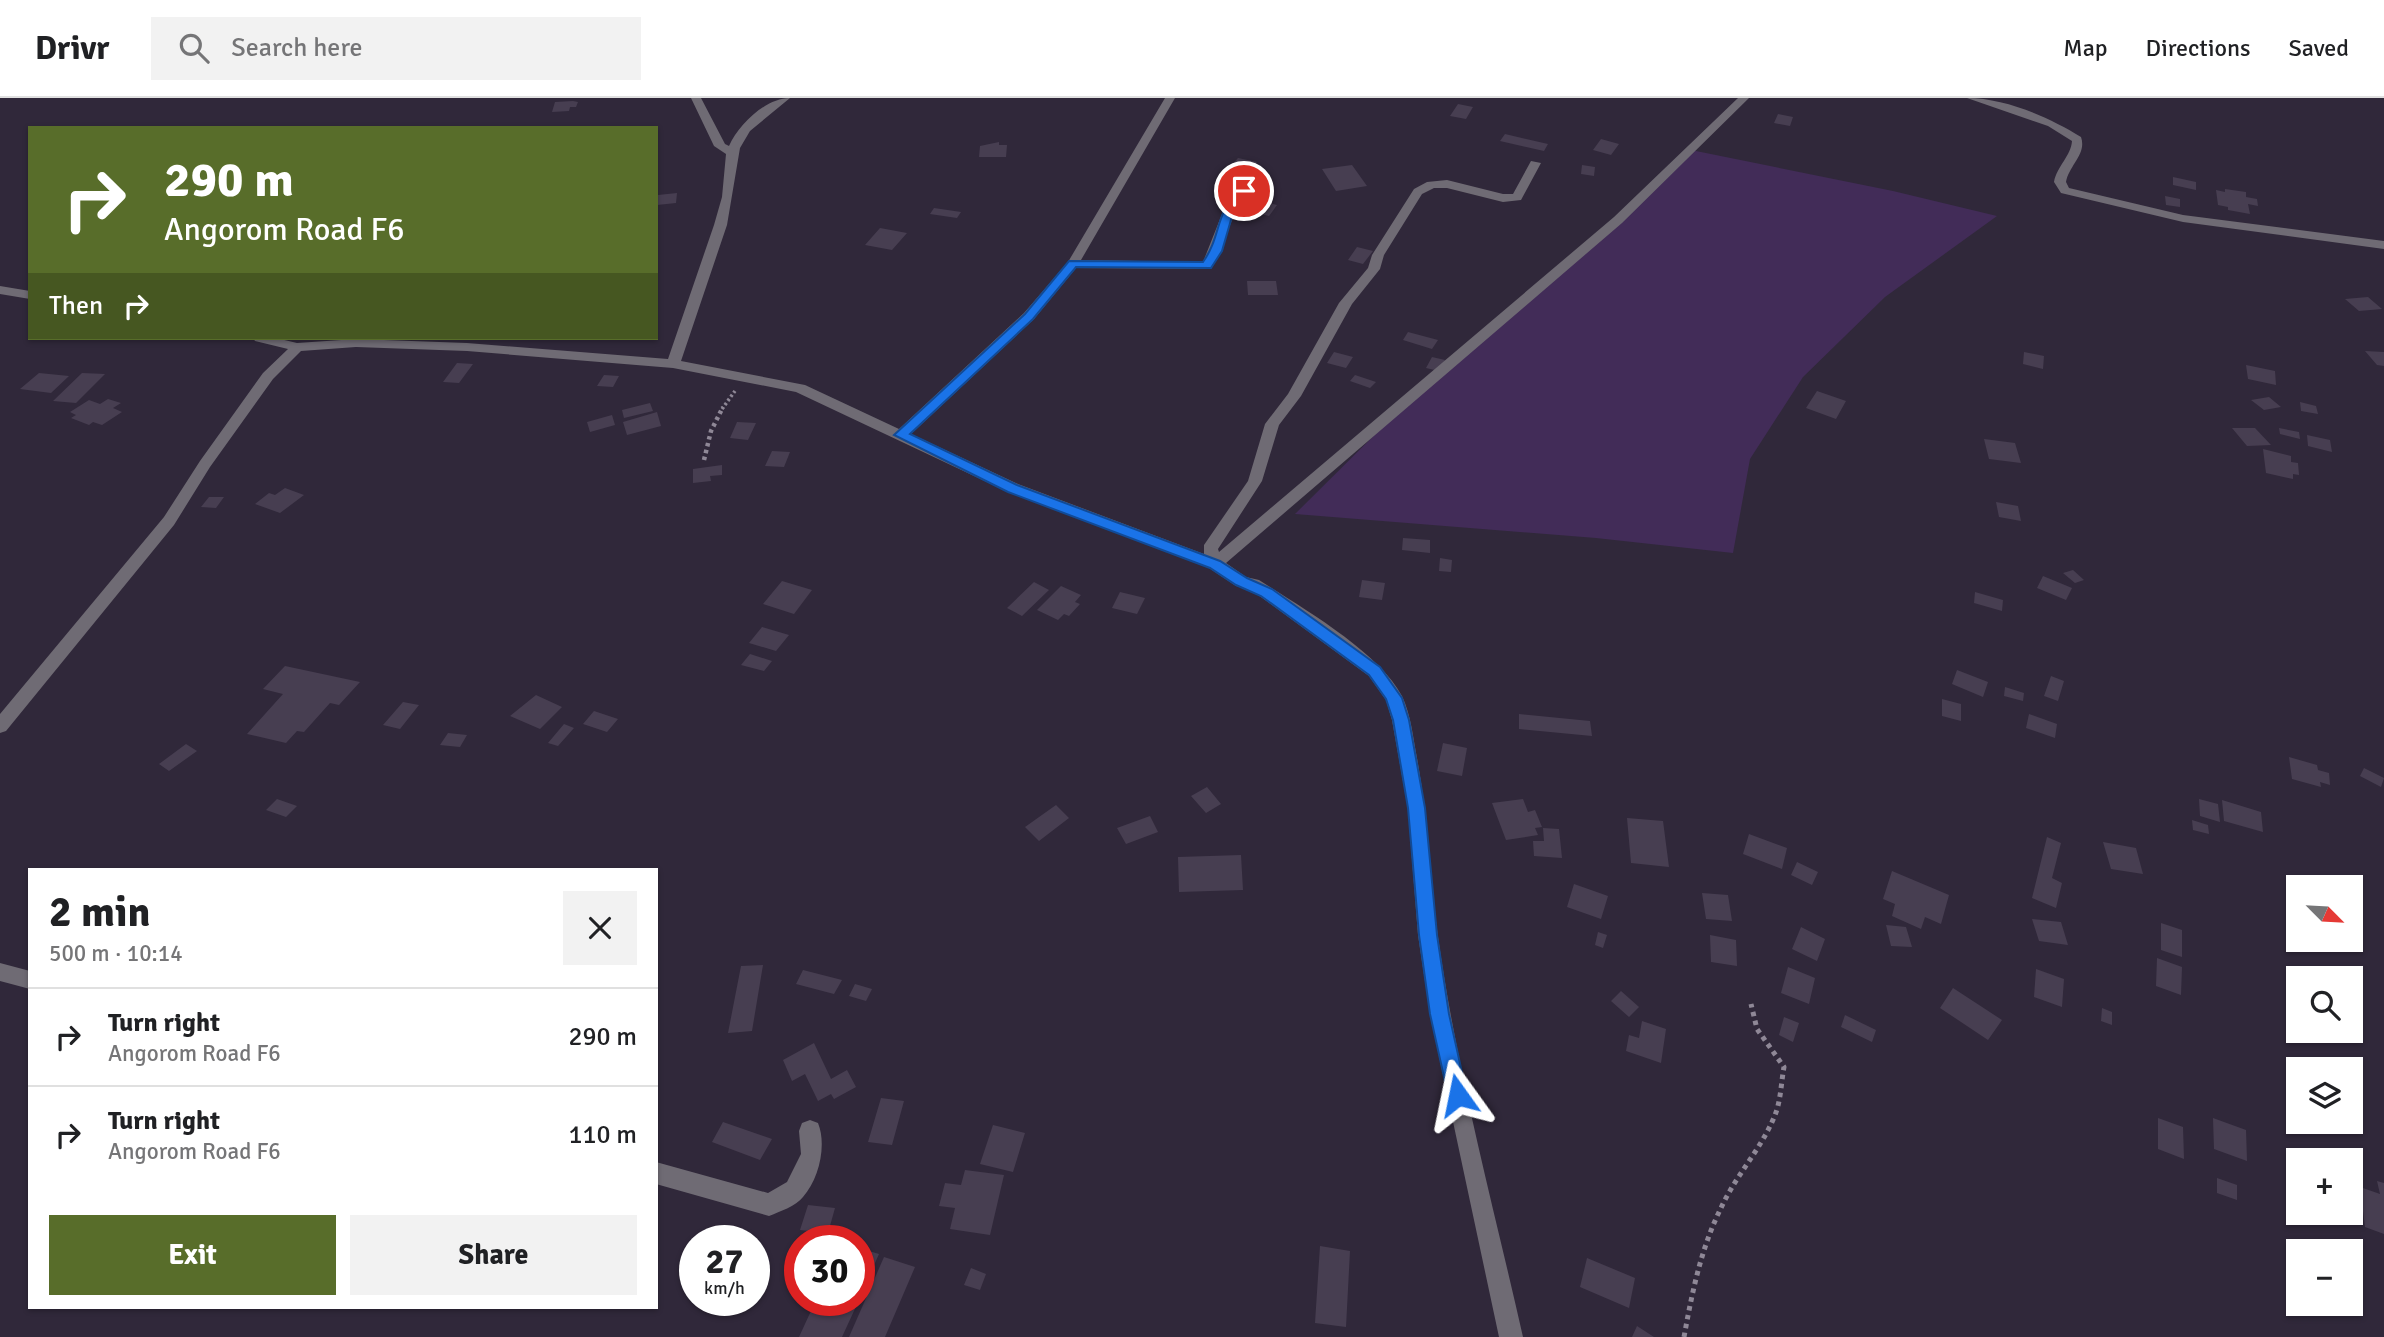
<!DOCTYPE html>
<html lang="en">
<head>
<meta charset="utf-8">
<style>
  :root { --surface:#fff; --page:#f2f2f2; --text:#202124; --muted:#757577; --line:#e0e0e0; --accent:#586d2a }
  body { margin:0; font-family:Signika,sans-serif; background:var(--page); color:var(--text); height:100vh; display:flex; flex-direction:column; font-size:26px; white-space:nowrap }
  * { box-sizing:border-box; margin:0 }
  p { font-size:23px; color:var(--muted) }
  .icon { flex:none; width:38px; height:38px; fill:none; stroke:currentColor; stroke-width:2; stroke-linecap:round; stroke-linejoin:round }
  .map { position:relative; flex:1; overflow:hidden }
  .details { position:absolute; left:28px; top:770px; width:630px; height:441px; display:flex; flex-direction:column; background:var(--surface); border-radius:0px; box-shadow:0 2px 5px #0004 }
  .details>* { flex:none }
  .guide { position:absolute; left:28px; top:28px; width:630px; height:214px; border-radius:0px; box-shadow:0 2px 5px #0004; background:#586d2a; color:#fff; overflow:hidden }
  .needle { width:46px; rotate:114deg }
  .fabs { position:absolute; left:2286px; top:777px; display:grid; gap:14px }
  .fabs a { display:grid; place-items:center; width:77px; height:77px; border-radius:0px; background:var(--surface); box-shadow:0 2px 5px #0004; font-size:35px }
  .speed { position:absolute; left:679px; top:1127px; display:flex; gap:14px; font-size:35px; font-weight:700; text-align:center }
  .speed>* { display:grid; place-content:center; width:91px; height:91px; border-radius:50%; background:var(--surface); box-shadow:0 2px 5px #0004; line-height:1 }
  .speed small { font-size:18px; font-weight:400 }
  .speed .limit { border:10px solid #d22; background:#fff; color:#111 }
  .pin { position:absolute; display:grid; place-items:center; width:60px; height:60px; color:#fff; margin:-30px; border:4px solid #fff; border-radius:50%; box-shadow:0 2px 7px #0007 }
  .me { position:absolute; width:77px; margin:-38px; rotate:348deg; stroke-linejoin:round; filter:drop-shadow(0 0 5px #0008) }
  .turn { display:flex; align-items:center; gap:24px; height:147px; padding:0 21px; font-size:32px }
  .turn .icon { width:91px; height:91px; stroke-width:2.5 }
  .turn b { display:block; font-size:49px; line-height:60px }
  .then { display:flex; align-items:center; height:66px; padding:0 21px; background:#0003; gap:14px; font-size:26px }
  .round { display:grid; place-items:center; flex:none; width:74px; height:74px; border-radius:0px; background:var(--page) }
  .summary { display:flex; align-items:center; justify-content:space-between; height:119px; padding:0 21px }
  h1 { font-size:42px; font-weight:800; line-height:52px }
  .primary-button { display:flex; gap:14px; margin-top:auto; padding:14px 21px }
  .primary-button a { flex:1; height:80px; border-radius:0px; background:var(--accent); color:#fff; font-size:28px; font-weight:800; line-height:80px; text-align:center }
  .primary-button a+a { background:var(--page); color:var(--text) }
  ul { padding:0; list-style:none }
  li { display:flex; align-items:center; gap:21px; height:98px; padding:0 21px; border-top:2px solid var(--line) }
  li div { flex:1 }
  li b { display:block; font-size:26px }
  li em { font-style:normal }
  header { display:flex; align-items:center; gap:42px; box-sizing:border-box; height:98px; padding:0 35px; background:var(--surface); border-bottom:2px solid var(--line) }
  header strong { font-size:33px }
  nav { display:flex; gap:38px; margin-inline-start:auto; font-size:24px }
  .search { width:490px; height:63px; background:var(--page); display:flex; align-items:center; gap:18px; box-sizing:border-box; padding:0 24px; border-radius:0px; color:var(--muted); font-size:26px }
  .map>svg:first-child { display:block }
</style>
</head>
<body>
<header>
<strong>Drivr</strong>
<div class="search"><svg class="icon" aria-label="search" viewBox="0 0 24 24"><circle cx="10" cy="10" r="6"/><path d="M15 15l6 6"/></svg>Search here</div>
<nav><a>Map</a><a>Directions</a><a>Saved</a></nav>
</header>
<div class="map">
<svg width="2384" height="1239" viewBox="0 0 2384 1239">
  <rect width="100%" height="100%" fill="#30283a"/>
  <path fill="#422c58" d="M1691,52l202,41 104,25 -112,81 -82,80 -53,82 -17,94 -137,-15 -301,-24 130,-129z"/>
  <path fill="#473e51" d="M573,3l5,1 -2,5h-6l-1,4 -17,1 3,-10z
    M1458,6l15,3 -7,12 -16,-3z
    M1778,16l15,3 -3,9 -16,-3z
    M1505,36l43,10 -4,7 -44,-10z
    M1601,41l18,5 -8,11 -18,-5z
    M999,44v3h8l-1,12h-27l1,-11z
    M1238,60l19,4 -8,9 -18,-5z
    M1352,67l15,21 -31,5 -14,-22z
    M1582,67l13,2 -1,9 -13,-2z
    M2173,79l23,5v8l-23,-5z
    M2225,91l21,3v5l11,2 1,7 -10,-2 2,10 -22,-4v-3l-10,-2 -2,-15 9,2z
    M677,95l-1,10 -19,2 1,-10z
    M2165,98l15,3v8l-14,-2z
    M1249,100l28,7 -8,11 -29,-7z
    M934,110l27,4 -4,6 -27,-4z
    M880,130l27,5 -15,17 -27,-5z
    M1357,149l16,4 -10,13 -15,-4z
    M1247,183h29l2,14h-30z
    M2368,199l14,12 -23,2 -14,-12z
    M1408,234l30,8 -6,9 -29,-9z
    M2365,253l19,1v14l-7,-1z
    M1334,254l19,5 -7,11 -19,-5z
    M2024,254l20,4 -1,13 -20,-5z
    M1432,259l13,3 -6,11 -13,-3z
    M457,265l16,1 -14,19 -16,-1z
    M2246,267l29,6 1,14 -28,-6z
    M39,275l30,3 -18,17 -31,-4z
    M82,275l23,1 -29,29 -23,-2z
    M604,277l15,1 -6,11 -16,-1z
    M1355,277l21,7 -6,6 -20,-7z
    M1817,293l29,10 -10,18 -30,-11z
    M2269,299l12,10 -17,3 -13,-10z
    M108,301l13,4 -8,5 9,4 -20,13 -9,-3 -4,3 -18,-7 5,-3 -6,-3 19,-12 11,4z
    M2300,304l16,4 2,8 -17,-3z
    M650,305l3,8 -29,7 -2,-8z
    M657,314l4,14 -34,9 -4,-13z
    M612,317l3,10 -25,7 -3,-10z
    M737,324l19,1 -8,17 -18,-2z
    M2232,330h23l16,17 -24,1z
    M2279,330l20,4 1,7 -20,-5z
    M2307,337l23,5 2,12 -24,-6z
    M1984,341l31,4 6,20 -32,-4z
    M2263,351l28,7v6l7,1 1,12 -6,-1v5l-27,-6z
    M772,353l18,1 -6,15 -19,-1z
    M722,367v10l-12,1 1,5 -18,2v-14z
    M285,390l19,7 -24,18 -25,-9 14,-11 6,2z
    M209,399h15l-8,11 -15,-1z
    M1996,404l22,4 3,15 -22,-4z
    M1403,440l27,2v13l-28,-3z
    M1440,460l12,2 -1,12 -12,-1z
    M2073,472l11,10 -9,3 -12,-10z
    M2043,478l29,12 -6,12 -29,-12z
    M1362,482l23,3 -3,17 -23,-3z
    M782,483l30,9 -18,24 -31,-10z
    M1034,484l15,8 -27,26 -15,-8z
    M1061,488l20,9 -6,7 5,2 -11,12 -5,-2 -6,6 -21,-10z
    M1120,494l25,6 -8,16 -25,-6z
    M1975,494l28,8 -1,11 -28,-8z
    M762,529l27,8 -13,16 -27,-8z
    M750,556l22,7 -8,10 -23,-6z
    M285,568l75,16 -21,23 -9,-2 -26,29 -7,-1 -11,12 -39,-9 36,-40 -20,-5z
    M1957,572l31,12 -5,15 -31,-13z
    M2051,578l13,5 -6,20 -14,-5z
    M2005,589l19,6 -1,8 -19,-5z
    M536,597l26,12 -22,22 -30,-13z
    M1942,601l19,5v17l-19,-5z
    M403,604l16,3 -19,24 -17,-4z
    M594,613l24,8 -11,13 -24,-8z
    M1519,616l71,7 2,15 -73,-7z
    M2029,616l28,10 -2,14 -29,-10z
    M564,626l10,4 -16,18 -10,-3z
    M448,635l19,2 -7,12 -20,-2z
    M1443,645l24,5 -5,28 -25,-5z
    M186,646l11,7 -28,20 -10,-7z
    M2289,659l28,8 1,5 11,3 1,12 -10,-3 1,5 -29,-8z
    M2364,670l20,10 -3,9 -21,-11z
    M1207,689l14,17 -15,9 -15,-17z
    M277,701l20,7 -11,11 -20,-7z
    M1523,701l5,13 7,-2 7,17 -7,1 3,7 -32,5 -14,-37z
    M2199,701l19,5 2,18 -20,-6z
    M2222,702l39,12 2,20 -39,-11z
    M1056,707l13,13 -30,23 -14,-14z
    M1150,718l8,16 -32,12 -9,-16z
    M1627,720l36,3 6,46 -38,-4z
    M2192,722l16,5 1,9 -16,-4z
    M1543,730l16,1 3,29 -28,-2 -1,-15h11z
    M1749,736l38,14 -5,21 -39,-15z
    M2047,739l14,6 -9,35 10,5 -6,25 -24,-10z
    M2103,744l33,6 7,26 -32,-5z
    M1241,757l2,35 -64,2 -1,-35z
    M1797,764l21,10 -6,13 -21,-10z
    M1892,773l57,24 -8,29 -16,-7 -4,12 -29,-13 3,-12 -12,-5z
    M1574,786l34,12 -7,23 -34,-12z
    M1702,795l26,2 4,26 -26,-2z
    M2032,821l29,3 7,23 -29,-4z
    M2161,825l21,7v27l-21,-7z
    M1886,827l20,2 6,20 -21,-1z
    M1801,829l24,12 -8,22 -25,-12z
    M1598,834l9,3 -4,13 -8,-3z
    M1710,837l26,5 1,26 -26,-4z
    M2157,860l25,9 -1,28 -25,-9z
    M763,867l-11,66 -24,2 13,-67z
    M1788,869l27,11 -6,26 -28,-11z
    M2036,871l28,10 -2,28 -28,-10z
    M803,872l39,10 -8,14 -38,-10z
    M855,886l17,5 -6,12 -17,-5z
    M1953,890l49,32 -14,20 -48,-32z
    M1621,893l18,16 -10,10 -18,-16z
    M2102,910l10,4v13l-11,-4z
    M1845,917l31,15 -4,12 -31,-15z
    M1784,919l15,6 -6,19 -14,-7z
    M1642,923l24,8 -5,34 -35,-12 3,-16 10,3z
    M814,945l17,36 16,-9 9,17 -22,12 -3,-5 -13,7 -13,-27 -13,7 -9,-21z
    M881,1000l23,3 -12,44 -24,-3z
    M2158,1020l25,9 1,32 -26,-10z
    M2213,1020l33,12 1,31 -33,-12z
    M723,1024l49,17 -12,21 -48,-18z
    M993,1027l32,8 -12,39 -33,-8z
    M965,1072l39,5 -14,60 -40,-6 5,-21 -16,-2 6,-23 16,2z
    M2217,1080l20,7v15l-20,-7z
    M2377,1083l7,2v51l-19,-7 -5,-40 20,7z
    M808,1107l27,3 -7,25 -28,-3z
    M1320,1148l30,5 -4,76 -31,-4z
    M859,1150l20,6 -20,45z
    M884,1159l31,10 -30,70h-36z
    M1587,1160l48,20 -6,30 -49,-21z
    M971,1170l15,6 -6,16 -16,-5z
    M816,1202h43l-17,37h-43z
    M1637,1228l17,11h-22z"/>
  <g fill="none" stroke-linecap="round" stroke-linejoin="round">
    <path stroke="#8f8897" stroke-width="3.5" stroke-dasharray="2.5 2.5" stroke-linecap="butt" d="M722,311l13,-18"/>
    <path stroke="#8f8897" stroke-width="4.5" stroke-dasharray="3.5 3.5" stroke-linecap="butt" d="M704,362l7,-29 12,-24"/>
    <path stroke="#8f8897" stroke-width="5" stroke-dasharray="4.5 4.5" stroke-linecap="butt" d="M1684,1239c8,-44 17,-89 37,-129 15,-33 41,-60 54,-93 6,-15 6,-32 9,-48l-27,-38 -6,-25"/>
    <path fill="#6f6b74" fill-rule="evenodd" d="M691,0h10l24,46 4,2c10,-22 37,-48 61,-48l-40,33 -10,17 -13,77 -46,136 124,24 94,44 125,-116 44,-51 97,-164h10l-94,162 122,2 21,-53 16,-21h8l2,3 -13,18 -26,60 -135,-1 -42,51 -123,115 107,50 186,70v-9l44,-64 17,-57 23,-30 51,-91 29,-35 4,-13 42,-66 13,-7 20,-2 56,14h10l18,-33 10,2 -20,37 -18,2 -56,-14h-13l-12,6 -38,61 -4,14 -28,35 -51,92 -22,29 -17,56 -44,68 1,3 395,-335 124,-119h11l-127,125 -396,340 20,14 13,3c42,27 120,72 143,116 9,19 11,41 15,62 11,59 13,119 21,179 19,135 55,267 85,400h-24l-69,-323 -12,-79 -10,-126 -16,-89 -6,-20 -17,-24 -108,-79 -12,-8 -13,-3 -27,-18 -201,-76 -212,-100 -123,-24 -206,-17 -111,-4 -55,4 -28,28 -63,88 -36,58 -168,206 -6,2v-19l164,-197 36,-56 63,-88 25,-24 -33,-8 -2,-3h23l21,5 59,-4 111,4 201,16 46,-134 8,-28 4,-43 -12,-8z
      M1967,0c38,0 82,19 114,39 6,17 -12,28 -15,45l3,6 114,27 201,26v8l-201,-27 -122,-29 -7,-11c3,-16 17,-26 18,-41l-24,-15z
      M0,188l30,5v8l-30,-5z
      M0,865l30,8v18l-30,-8z
      M810,1022l8,3c9,22 1,56 -15,74 -7,9 -24,15 -34,19l-113,-32v-22l112,31 19,-11 14,-28 -2,-23 3,-8z"/>
  </g>
  <path fill="#1a73e8" stroke="#114b97" stroke-width="2" d="M1240,91l9,2 -14,15 -13,45 -11,17 -135,-1 -43,52 -123,115 107,51 203,76 27,17 25,11 108,78 22,31 7,22 16,88 12,127 12,79 18,81 -2,7 -7,3 -7,-3 -3,-7 -18,-81 -11,-79 -11,-127 -15,-88 -7,-21 -17,-24 -108,-79 -25,-11 -26,-17 -202,-76 -114,-57 131,-121 44,-53 134,1c19,-27 11,-48 37,-73z"/>
</svg>
<div class="fabs">
<a><svg class="needle" viewBox="-14 -14 28 28"><path d="M0-13l5 13h-10z" fill="#e53935"/><path d="M0 13l5-13h-10z" fill="#757577"/></svg></a>
<a><svg class="icon" aria-label="search" viewBox="0 0 24 24"><circle cx="10" cy="10" r="6"/><path d="M15 15l6 6"/></svg></a>
<a><svg class="icon" aria-label="layers" viewBox="0 0 24 24"><path d="M12 4l9 5-9 5-9-5zM3 14l9 5 9-5"/></svg></a>
<a>+</a>
<a>−</a>
</div>
<div class="speed"><div>27<small>km/h</small></div><div class="limit">30</div></div>
<div class="pin" style="left:1244px;top:93px;background:#d93025"><svg class="icon" aria-label="arrive" viewBox="0 0 24 24"><path d="M6 21V4h12l-3 4 3 4H6"/></svg></div>
<svg class="me" style="left:1458px;top:997px" viewBox="-20 -20 40 40"><path d="M0-17L14 15 0 8-14 15z" fill="#1a73e8" stroke="#fff" stroke-width="4"/></svg>
<div class="guide">
<div class="turn"><svg class="icon" aria-label="right" viewBox="0 0 24 24"><path d="M7 20v-9h11M14 6l5 5-5 5"/></svg><div><b>290 m</b>Angorom Road F6</div></div>
<div class="then">Then<svg class="icon" aria-label="right" viewBox="0 0 24 24"><path d="M7 20v-9h11M14 6l5 5-5 5"/></svg></div>
</div>
<section class="details">
<div class="summary"><div><h1>2 min</h1><p>500 m · 10:14</p></div><a class="round"><svg class="icon" aria-label="close" viewBox="0 0 24 24"><path d="M6 6l12 12M18 6L6 18"/></svg></a></div>
<ul>
<li><svg class="icon" aria-label="right" viewBox="0 0 24 24"><path d="M7 20v-9h11M14 6l5 5-5 5"/></svg><div><b>Turn right</b><p>Angorom Road F6</p></div><em>290 m</em></li>
<li><svg class="icon" aria-label="right" viewBox="0 0 24 24"><path d="M7 20v-9h11M14 6l5 5-5 5"/></svg><div><b>Turn right</b><p>Angorom Road F6</p></div><em>110 m</em></li>
</ul>
<div class="primary-button"><a>Exit</a><a>Share</a></div>
</section>
</div>
</body>
</html>
